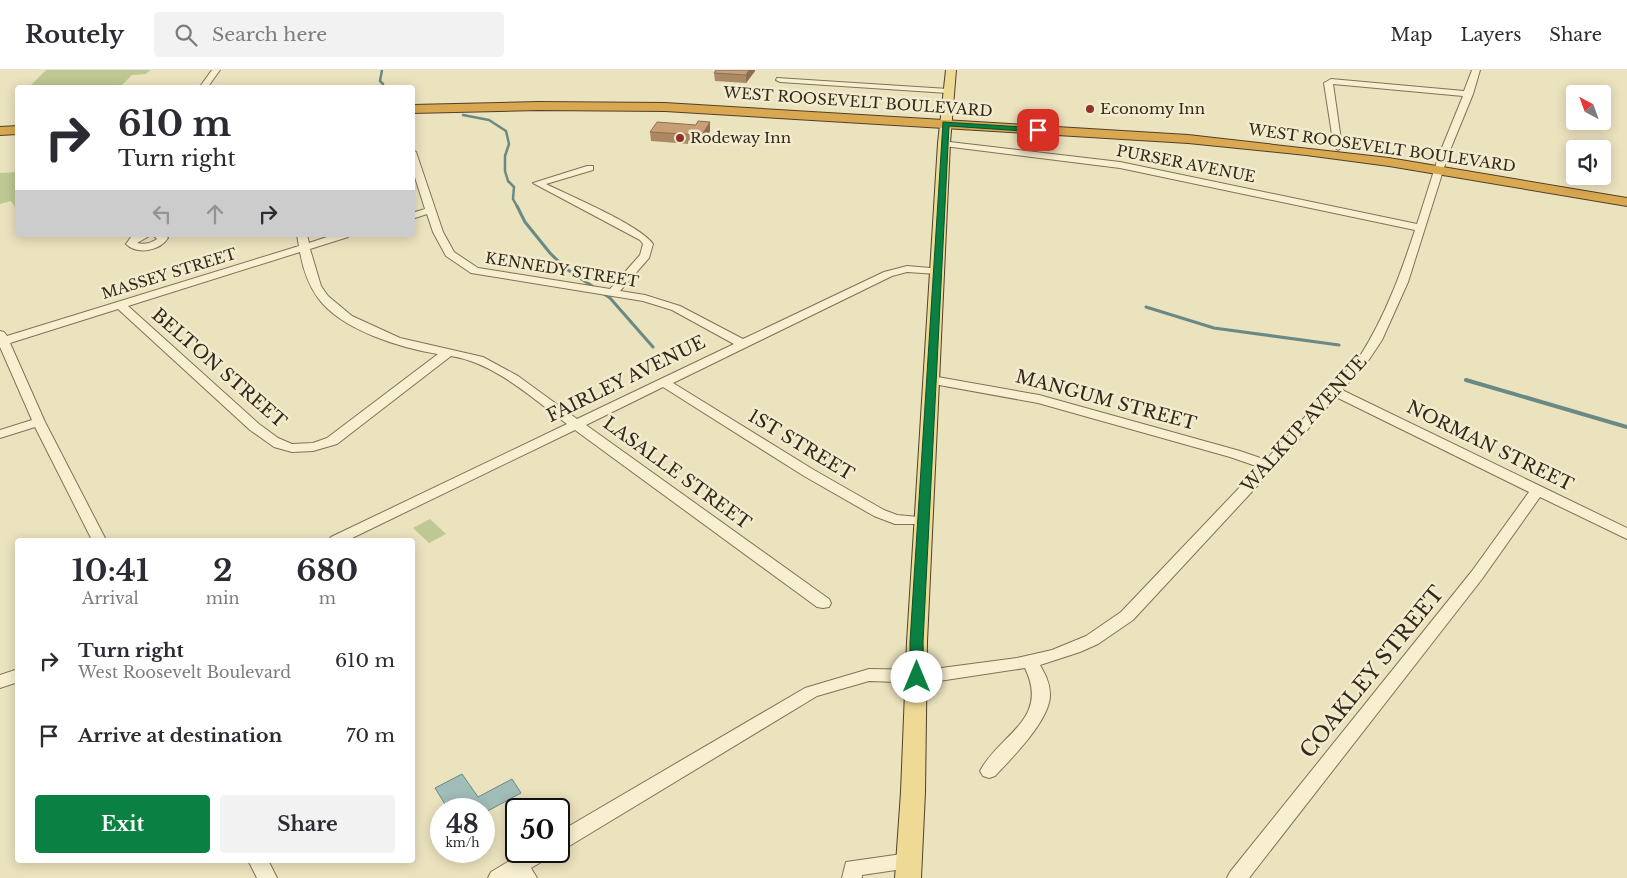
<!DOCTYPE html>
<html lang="en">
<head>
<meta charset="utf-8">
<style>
  :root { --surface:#fff; --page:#f2f2f3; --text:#2b2b33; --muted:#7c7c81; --line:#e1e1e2; --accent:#0b8043 }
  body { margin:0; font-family:"Libre Baskerville",serif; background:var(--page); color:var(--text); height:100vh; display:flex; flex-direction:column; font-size:19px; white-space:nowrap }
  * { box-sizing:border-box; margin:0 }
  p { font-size:16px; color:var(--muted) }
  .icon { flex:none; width:28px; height:28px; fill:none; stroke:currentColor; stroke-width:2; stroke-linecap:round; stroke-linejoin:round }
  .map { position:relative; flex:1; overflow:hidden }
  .panel { position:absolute; left:15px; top:468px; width:400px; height:325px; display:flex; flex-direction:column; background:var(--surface); border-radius:5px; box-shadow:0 2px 12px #0003 }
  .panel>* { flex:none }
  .hud { position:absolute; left:15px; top:15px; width:400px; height:152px; border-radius:5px; box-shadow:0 2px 12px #0003; background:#fff; color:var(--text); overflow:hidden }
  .needle { width:32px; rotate:319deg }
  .fabs { position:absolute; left:1566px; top:15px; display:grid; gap:10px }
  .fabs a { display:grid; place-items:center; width:45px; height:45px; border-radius:5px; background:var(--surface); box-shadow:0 2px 12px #0003; font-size:25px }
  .speed { position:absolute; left:430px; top:728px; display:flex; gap:10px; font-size:25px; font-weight:700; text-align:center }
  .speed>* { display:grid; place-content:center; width:65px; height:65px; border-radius:50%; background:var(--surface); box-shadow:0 2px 12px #0003; line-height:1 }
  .speed small { font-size:12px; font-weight:400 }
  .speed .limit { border:2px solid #111; border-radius:8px; background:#fff; color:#111 }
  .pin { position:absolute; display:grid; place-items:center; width:42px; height:42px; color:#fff; margin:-21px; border-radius:10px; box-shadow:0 2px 8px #0006 }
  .me { position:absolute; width:55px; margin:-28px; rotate:0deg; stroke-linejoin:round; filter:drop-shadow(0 0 4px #0008) }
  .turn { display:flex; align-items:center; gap:18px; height:105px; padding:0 20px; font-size:22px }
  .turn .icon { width:65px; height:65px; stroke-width:2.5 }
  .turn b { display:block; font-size:35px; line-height:42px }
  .lanes { display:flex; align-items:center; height:48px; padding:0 20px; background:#0003; justify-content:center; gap:25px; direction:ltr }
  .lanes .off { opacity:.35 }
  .eta { display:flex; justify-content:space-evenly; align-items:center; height:85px; text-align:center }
  .eta b { font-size:30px; font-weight:700; line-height:35px }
  .button { display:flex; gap:10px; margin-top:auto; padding:10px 20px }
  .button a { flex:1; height:58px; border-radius:5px; background:var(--accent); color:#fff; font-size:20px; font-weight:700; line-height:58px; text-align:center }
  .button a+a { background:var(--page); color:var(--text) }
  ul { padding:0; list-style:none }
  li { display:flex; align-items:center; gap:15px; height:75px; padding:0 20px }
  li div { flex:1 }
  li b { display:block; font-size:19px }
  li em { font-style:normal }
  header { display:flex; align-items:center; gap:30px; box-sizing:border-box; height:70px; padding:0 25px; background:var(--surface); border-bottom:1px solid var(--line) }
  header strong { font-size:24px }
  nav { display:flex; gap:28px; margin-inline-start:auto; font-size:18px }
  .search { width:350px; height:45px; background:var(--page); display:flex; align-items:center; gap:12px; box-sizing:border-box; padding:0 18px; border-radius:5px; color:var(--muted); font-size:19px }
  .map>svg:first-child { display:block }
</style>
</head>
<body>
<header>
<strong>Routely</strong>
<div class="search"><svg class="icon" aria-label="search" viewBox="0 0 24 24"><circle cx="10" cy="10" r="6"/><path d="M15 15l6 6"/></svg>Search here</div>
<nav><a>Map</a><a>Layers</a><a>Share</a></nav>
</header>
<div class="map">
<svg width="1627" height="808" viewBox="0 0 1627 808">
  <rect width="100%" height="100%" fill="#ebe2be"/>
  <path fill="#bdc893" d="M46,0h104l-4,4 -14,1 -10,10 -93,2z
    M17,102h1l-1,38 -6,-9 -11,3v-31z
    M430,449l16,15 -17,9 -16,-15z"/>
  <path fill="#a1bdb7" stroke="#698a84" d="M462,704l16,23 34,-18 9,14 -37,20v-4h-36l-13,-21z"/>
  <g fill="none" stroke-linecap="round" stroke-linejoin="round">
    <path stroke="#698a84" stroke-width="2.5" d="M382,0l-2,11 3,3
      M463,45l26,5 17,11 3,13 -4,12v15l3,10 6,6 -1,12 5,9"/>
    <path stroke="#698a84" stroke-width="3" d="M517,136l8,16 25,31 15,15 45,30 43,49
      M1146,237l68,21 125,17
      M1466,310l4,1"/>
    <path stroke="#698a84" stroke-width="4" d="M1466,310l161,47"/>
    <g stroke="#827257" stroke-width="2">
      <path id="minor" d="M212,0h8l-13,18h-8z
        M1472,0h8l-7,24 -25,61 -40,127 -26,58 -14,21 -26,29 285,138v11l-87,-42 -58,82 -233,299h-22l3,-6 242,-301 57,-79 -193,-95 -63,72 -140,151 -35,24 -18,8 -40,13c5,9 10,18 10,29 1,25 -38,64 -55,82l-6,2 -6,-2 -3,-5c20,-38 70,-51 45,-103l-99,15 -57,-2 -52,15 -251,152 -7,2v-18l246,-144 64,-19 57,1 91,-12 35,-8 34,-14 35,-24 138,-145 -29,-10 -192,-54 -110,-20 -2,-3 2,-3 4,-1 107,19 201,56 26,9 94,-104c25,-39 41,-83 55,-126l-295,-62 -176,-22 -4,-3 1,-2 179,21 297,62 22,-69 24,-59 -130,-12 9,63 -4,3 -4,-3 -10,-64 7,-4 133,12z
        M777,8l171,11 4,2 -4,2 -168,-11 -4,-2z
        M412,79l4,3 27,80 11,20 24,16 132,21 30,-34 3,-11 -3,-4 -107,-57 54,-17h6v4l-47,14c24,12 94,41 107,60l-4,14 -29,33 25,4 35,11 63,33 141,-67 23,-6 35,3 1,2 -1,2 -4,1 -31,-2 -15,4 -219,107 141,87 70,40 13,5 32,3 2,3 -2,3h-34l-21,-8 -70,-40 -141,-89 -77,38 243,174 2,4 -2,4 -6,1 -6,-1 -242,-177 -227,110h-19l2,-3 236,-113c-35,-26 -72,-61 -116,-68l-114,88 -24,7 -21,1 -18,-5 -24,-17 -132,-121 -108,34 35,79 61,118h-14l-57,-113 -35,11v-8l32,-10 -32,-73v-16l4,1 3,4 292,-90 -2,-11h10l2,8 24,-8h16l-1,2 -38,12 11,37 7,10 24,20 48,22 83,19 35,19 59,43 157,-75 -62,-34 -29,-9 -172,-28 -25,-17 -13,-24 -6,-18 -15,5v-6l13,-4 -13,-41zM300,182c3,17 8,32 18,46 23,32 83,50 120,56l-111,84 -14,5 -21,1 -14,-6 -19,-14 -131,-118z
        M136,165h15l-14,8c7,2 14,0 20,-4l-4,-4h12l3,3c-8,13 -31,17 -42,6l5,-7z
        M18,599v13l-18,6v-13z
        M526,781h27l-3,6 -19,11 6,10h-49l3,-6z
        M909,783l7,2 3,6 -3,6 -54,8v3h-20l4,-16z
        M248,790h20l9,18h-20z"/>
    </g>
    <g stroke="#50402c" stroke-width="2">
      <path id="major" d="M946,0h10l-6,73 -23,499 -2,150 -4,86h-26l6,-86 6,-150 31,-499z"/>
    </g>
    <g stroke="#50402c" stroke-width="2">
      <path id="highway" d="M539,32l126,1 523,32 201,23 238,40v8l-238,-40 -83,-11 -118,-12 -523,-32 -126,-1 -127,3v-8z
        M18,56v8l-18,1v-8z"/>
    </g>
    <use href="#minor" fill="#f7efd0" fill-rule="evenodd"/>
    <use href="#major" fill="#eeda95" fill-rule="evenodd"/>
    <use href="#highway" fill="#d9a850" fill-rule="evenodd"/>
  </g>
  <path fill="#ac8965" d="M755,1l-9,12 -31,-2 -1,-8z
    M710,52v9l-8,14 -51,-4 -1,-9 46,-7z"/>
  <path fill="#8c6f52" d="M749,0h6v1l-9,12v-8z
    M710,52v9l-8,14v-10z"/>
  <path fill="#c89f75" stroke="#8c6f52" d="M716,0h33l-3,5 -32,-2z
    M698,51l12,1 -8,13 -52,-3 7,-10 39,3z"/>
  <path fill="#0b8043" stroke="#07532c" d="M943,52l95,6 4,2 -4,2 -89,-6 -26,516 1,35 -2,4h-10l-2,-4v-35z"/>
  <g fill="#8f322a" stroke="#f3ebcd" stroke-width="2">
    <circle cx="1090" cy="39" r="5"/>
    <circle cx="680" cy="68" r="5"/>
  </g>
  <g text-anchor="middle" stroke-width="5" stroke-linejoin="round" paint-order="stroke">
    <g font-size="15" fill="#32281c" stroke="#f3ebcd">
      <text transform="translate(858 32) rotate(4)" y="5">WEST ROOSEVELT BOULEVARD</text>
      <text transform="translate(1382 78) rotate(8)" y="5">WEST ROOSEVELT BOULEVARD</text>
      <text transform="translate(1186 94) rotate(11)" y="5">PURSER AVENUE</text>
      <text transform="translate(562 200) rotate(9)" y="5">KENNEDY STREET</text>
      <text transform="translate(169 204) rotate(-17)" y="5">MASSEY STREET</text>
    </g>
    <g font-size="15" fill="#32281c" stroke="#f3ebcd" text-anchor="start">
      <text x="1100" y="44">Economy Inn</text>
      <text x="690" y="73">Rodeway Inn</text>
    </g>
    <g font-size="18" fill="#32281c" stroke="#f3ebcd">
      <text transform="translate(219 298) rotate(41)" y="6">BELTON STREET</text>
      <text transform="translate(626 309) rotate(-26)" y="6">FAIRLEY AVENUE</text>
      <text transform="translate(1106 330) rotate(15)" y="6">MANGUM STREET</text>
      <text transform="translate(1304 354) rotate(-48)" y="6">WALKUP AVENUE</text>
      <text transform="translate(801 375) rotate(31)" y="6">1ST STREET</text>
      <text transform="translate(1490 376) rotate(26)" y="6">NORMAN STREET</text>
      <text transform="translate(677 403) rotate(36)" y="6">LASALLE STREET</text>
    </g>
    <g font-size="21" fill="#32281c" stroke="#f3ebcd">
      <text transform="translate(1372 602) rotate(-51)" y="7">COAKLEY STREET</text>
    </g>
  </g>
</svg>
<div class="fabs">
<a><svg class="needle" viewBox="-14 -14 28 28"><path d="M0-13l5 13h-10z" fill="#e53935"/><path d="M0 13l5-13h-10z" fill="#7c7c81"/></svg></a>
<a><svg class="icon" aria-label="sound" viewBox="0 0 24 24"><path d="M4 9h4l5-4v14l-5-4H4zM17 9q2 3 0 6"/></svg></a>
</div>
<div class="speed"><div>48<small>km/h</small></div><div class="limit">50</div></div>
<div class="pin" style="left:1038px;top:60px;background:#d93025"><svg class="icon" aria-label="arrive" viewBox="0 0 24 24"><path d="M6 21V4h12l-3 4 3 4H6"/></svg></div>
<svg class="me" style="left:917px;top:607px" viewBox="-20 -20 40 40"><circle r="19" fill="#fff"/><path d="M0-13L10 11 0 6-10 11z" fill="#0b8043"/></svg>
<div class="hud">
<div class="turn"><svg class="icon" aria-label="right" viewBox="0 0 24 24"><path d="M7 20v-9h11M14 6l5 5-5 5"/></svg><div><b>610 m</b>Turn right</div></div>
<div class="lanes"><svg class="icon off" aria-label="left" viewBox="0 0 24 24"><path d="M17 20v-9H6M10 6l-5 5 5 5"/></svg><svg class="icon off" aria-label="ahead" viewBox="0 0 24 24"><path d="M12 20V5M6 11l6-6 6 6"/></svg><svg class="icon" aria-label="right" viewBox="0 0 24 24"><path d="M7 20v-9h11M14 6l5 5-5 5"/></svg></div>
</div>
<section class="panel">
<div class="eta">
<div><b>10:41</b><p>Arrival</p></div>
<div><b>2</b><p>min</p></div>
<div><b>680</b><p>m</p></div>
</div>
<ul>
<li><svg class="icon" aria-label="right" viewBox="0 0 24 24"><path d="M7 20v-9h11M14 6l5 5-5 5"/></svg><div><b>Turn right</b><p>West Roosevelt Boulevard</p></div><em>610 m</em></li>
<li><svg class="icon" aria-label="arrive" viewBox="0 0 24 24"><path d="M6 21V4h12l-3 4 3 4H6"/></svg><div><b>Arrive at destination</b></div><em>70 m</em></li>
</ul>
<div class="button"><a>Exit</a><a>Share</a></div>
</section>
</div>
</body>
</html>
